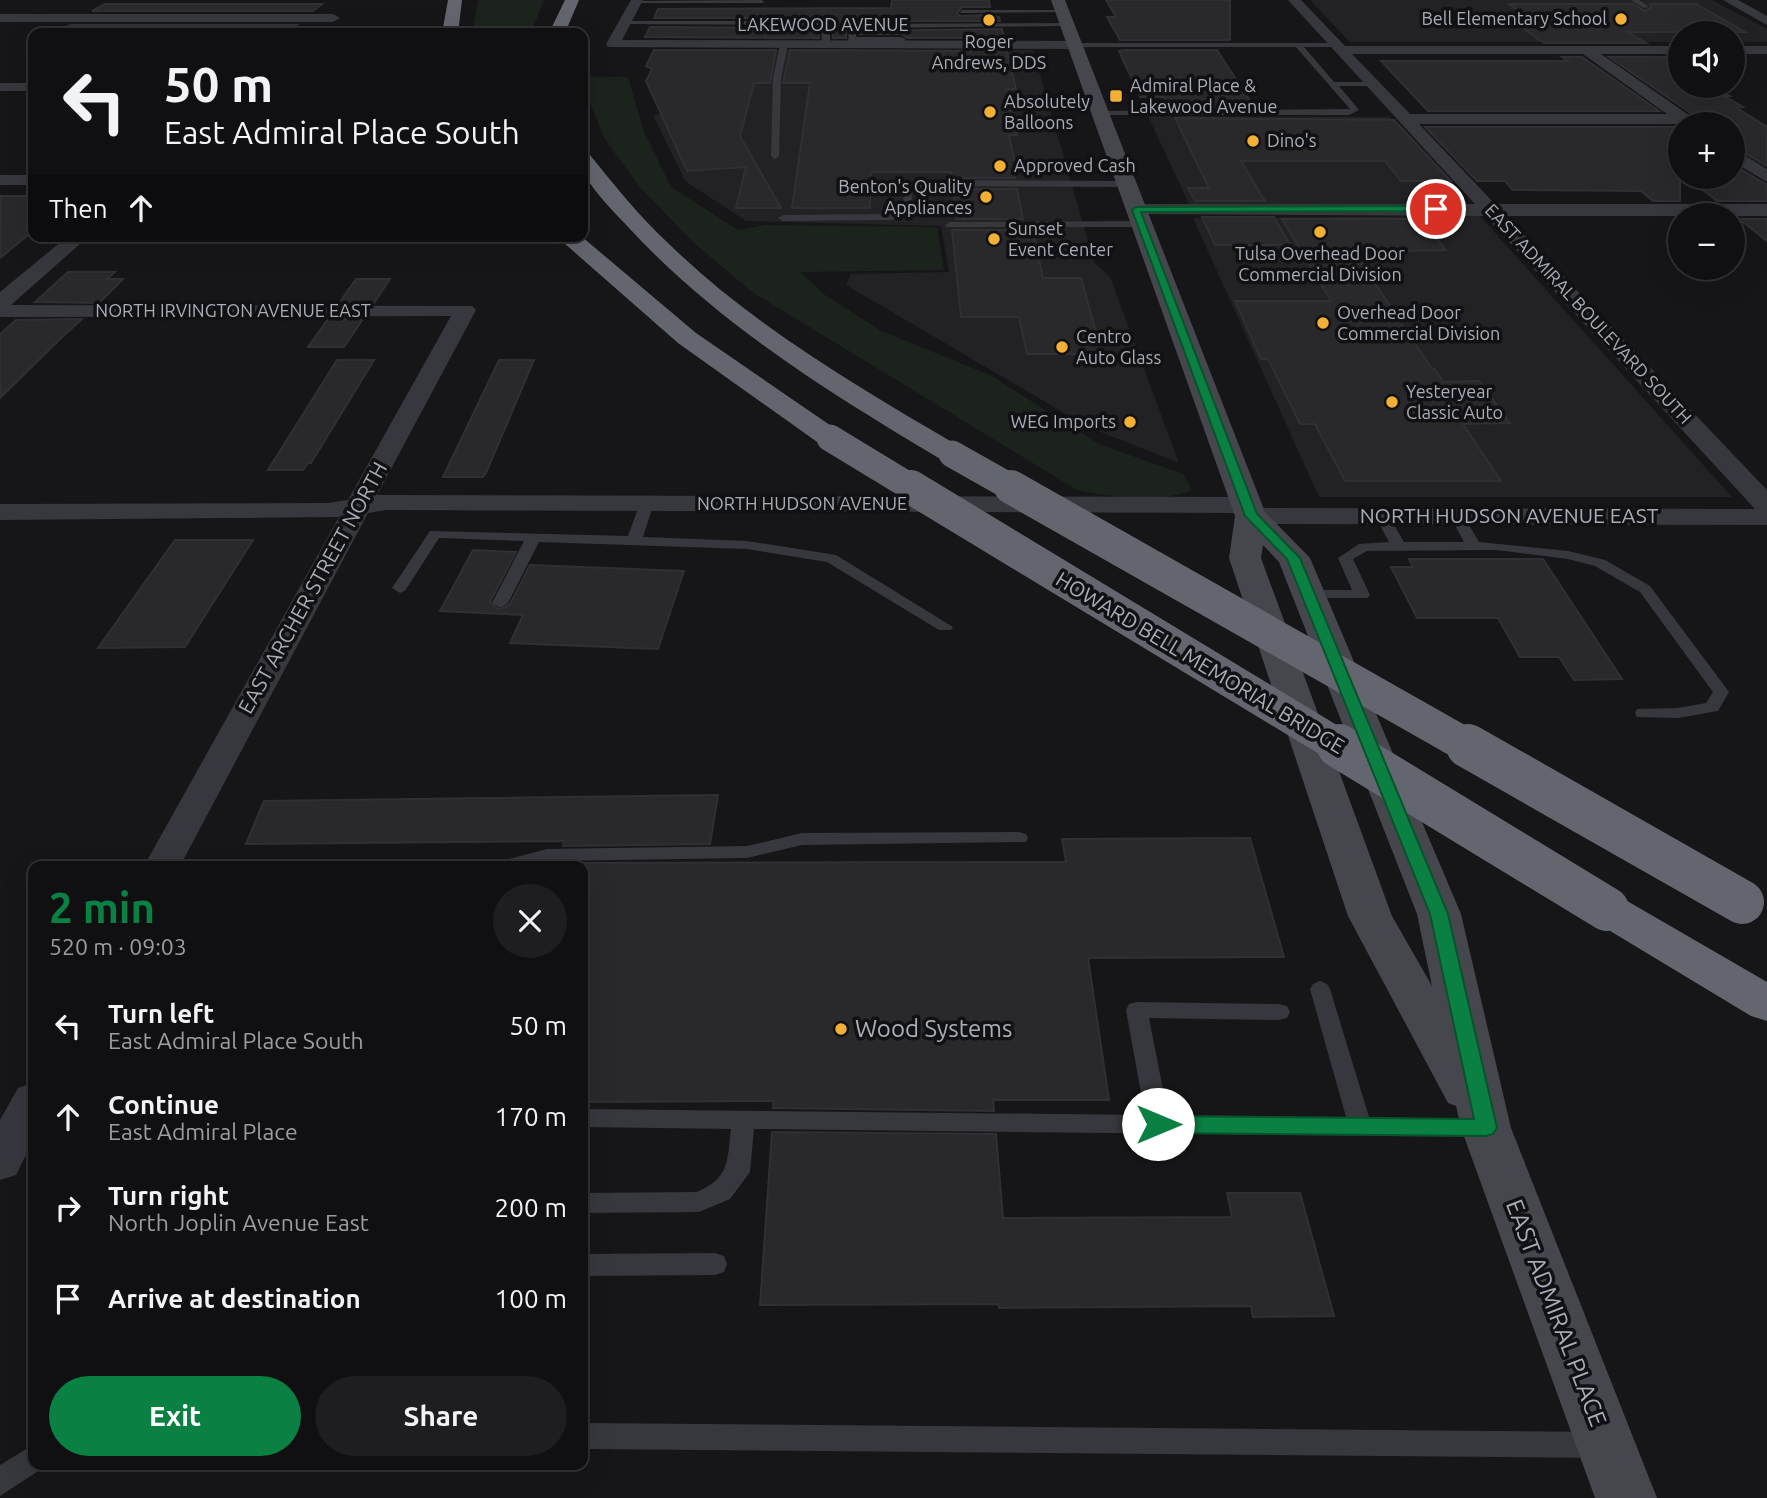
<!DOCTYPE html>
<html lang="en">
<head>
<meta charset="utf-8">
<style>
  :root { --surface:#101012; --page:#1e1e20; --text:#f1f3f6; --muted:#9c9d9f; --line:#303032; --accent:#0b8043 }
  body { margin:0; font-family:Ubuntu,sans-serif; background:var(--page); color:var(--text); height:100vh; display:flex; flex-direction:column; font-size:26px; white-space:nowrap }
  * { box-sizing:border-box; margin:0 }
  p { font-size:23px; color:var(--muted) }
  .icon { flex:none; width:38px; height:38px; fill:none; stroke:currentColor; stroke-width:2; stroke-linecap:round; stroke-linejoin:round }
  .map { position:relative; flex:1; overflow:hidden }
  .panel { position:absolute; left:28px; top:861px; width:560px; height:609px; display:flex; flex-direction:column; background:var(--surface); border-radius:14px; box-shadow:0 7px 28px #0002,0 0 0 2px var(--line) }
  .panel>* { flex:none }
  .guide { position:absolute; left:28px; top:28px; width:560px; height:214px; border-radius:14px; box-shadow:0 7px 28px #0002,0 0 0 2px var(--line); background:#101012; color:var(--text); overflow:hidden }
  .fabs { position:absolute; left:1668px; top:21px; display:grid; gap:14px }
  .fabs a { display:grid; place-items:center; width:77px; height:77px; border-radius:50%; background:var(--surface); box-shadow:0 7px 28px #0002,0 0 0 2px var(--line); font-size:35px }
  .pin { position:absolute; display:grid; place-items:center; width:60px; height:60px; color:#fff; margin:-30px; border:4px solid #fff; border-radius:50%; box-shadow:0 2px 7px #0007 }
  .me { position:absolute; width:77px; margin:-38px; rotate:90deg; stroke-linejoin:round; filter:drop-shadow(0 0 5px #0008) }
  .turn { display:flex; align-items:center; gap:24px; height:147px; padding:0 21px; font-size:32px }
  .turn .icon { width:91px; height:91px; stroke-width:2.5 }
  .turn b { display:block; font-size:49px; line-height:60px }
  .then { display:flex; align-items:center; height:66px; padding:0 21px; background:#0003; gap:14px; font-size:26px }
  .round { display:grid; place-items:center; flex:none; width:74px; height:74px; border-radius:37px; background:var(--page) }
  .headline { display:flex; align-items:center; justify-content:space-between; height:119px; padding:0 21px }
  h1 { font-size:42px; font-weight:700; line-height:52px; color:var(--accent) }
  .cta { display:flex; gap:14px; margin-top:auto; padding:14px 21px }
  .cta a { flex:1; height:80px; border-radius:42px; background:var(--accent); color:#fff; font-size:28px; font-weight:700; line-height:80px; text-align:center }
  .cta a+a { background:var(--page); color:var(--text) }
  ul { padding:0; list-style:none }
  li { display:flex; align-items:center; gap:21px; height:91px; padding:0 21px }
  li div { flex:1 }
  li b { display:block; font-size:26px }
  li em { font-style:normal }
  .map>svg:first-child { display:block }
</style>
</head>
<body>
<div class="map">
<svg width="1767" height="1498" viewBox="0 0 1767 1498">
  <rect width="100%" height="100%" fill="#161618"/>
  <path fill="#222225" d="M1310,0h402l55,29v13h-34l-1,-9h-52v9h-330z
    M730,50h112l-3,18h125l-2,-18h71l61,212 16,15 69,186 -91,-36 -242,-142 5,-11 98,-2 -8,-46 -195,-5 -61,-40 -32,-66 65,-7z
    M1148,116l242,1 76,87h-277z
    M1480,216l252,281h-413l-126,-279z"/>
  <path fill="#1c231d" d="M478,0h66l-13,33h-59z
    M583,76l45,1 16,55 27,55 67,43 27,-5 172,2 7,43 -144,2 25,23 56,36 109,44 109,69 84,30 9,16c-30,13 -83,7 -115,0l-325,-198 -59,-50 -54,-56 -35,-48 -21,-53z"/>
  <path fill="#29292c" stroke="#303034" stroke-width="2" d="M892,0h97l1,7h-28l-5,6 3,3 31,-1 8,2 1,4h-147l-7,5v12h-13v-12l-10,-8h-169l4,-9 233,-1z
    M1106,0h124v40h-110l-13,-23h9z
    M105,4h217l-9,7h-221z
    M1509,4h124l12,7 6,-3 -1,-4h46l49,28h-118l19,11h-102l-24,-17h18z
    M70,25h227l-9,7 -233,1z
    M650,27l169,1v10l-174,-1z
    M1002,29l2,9h-97l-6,-4h-42v-3z
    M654,50h122l-6,33h-16l-14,53 41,72h-45l10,-41 -59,4 -41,-90 6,-12 -6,-3z
    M790,50l217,1 9,38h-10l11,46h-8l8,37h-4l2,6h-63l-1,-6h-80l-1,36h-78l18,-125h-27z
    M1125,50h92l37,57 -84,1 -6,-11h-24l-21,-46z
    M1562,57h20l77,54h-231l-47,-50h187z
    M1609,57h58l13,8v21h34l16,10h-6l19,11 -6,1 30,19v39l-35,-20v-22h-36l-1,-8z
    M1175,118l219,2 57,61h-50l-16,-20h-144l24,40h-70l-7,-13h21z
    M1425,127h255v74h-27l-12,-10 -128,-1 -8,-9h-28z
    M1732,164l35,21v16h-50l-31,-24h46z
    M953,189h64l6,30h-67z
    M0,196h33v35l-33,27z
    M1202,217h72l16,28h-75z
    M1282,219h139l25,31 -92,2 78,117h3l8,13 36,-1 31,42 -47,1 38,57h-156l-30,-57h-15l-32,-65h-7l-26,-58h96z
    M1739,219h28v22z
    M952,230h81l10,48h38l21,76h-75l-8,-37h-58z
    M68,272h47l-8,7h16l-24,24 -64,-1z
    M356,279h34l-16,24h-35z
    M82,319l-23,21 -59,58v-64l16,-14z
    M328,319h35l-19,28h-36z
    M337,360h37l-63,103h-3l-5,7h-35z
    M499,360h35l-48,113 -3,4h-40z
    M175,540h78l-68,107 -87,1z
    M473,550l43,2 -26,50 9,8 11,-6 20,-39 154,6 -26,78 -148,-6 13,-28 -83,-4z
    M1409,559h134l79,120 -48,1 -15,-23h-39l-22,-39h-81l-26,-51h22z
    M718,795l-8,49 -147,2 1,-5 -318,3 18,-43z
    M1250,838l34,119 -196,1 21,142h-116l1,11 -221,-3 1,-7 -191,1v-236h-25l1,-3 507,-1 -4,-23z
    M772,1132l224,2 7,84 229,-1 -5,-24h73l34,123 -81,1 -2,-11 -252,2 -1,-4 -238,1z"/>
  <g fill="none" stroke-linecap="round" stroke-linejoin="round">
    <path fill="#37383d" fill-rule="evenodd" d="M762,0l2,3h-131l3,-2z
      M1631,0h8l10,7 -5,1z
      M962,10h101l3,2 -106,1z
      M624,21h199l7,5v19l-4,2 -4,-2 -1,-20 -199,-1z
      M1067,23l2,3 -213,2v9h45l4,2v6l-7,2 -1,-6h-41l-1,6 -7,-2 1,-19 4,-2z
      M784,43l4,2 -7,33 -2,78 -4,3 -4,-3 2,-78 7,-33z
      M1075,43h259l3,4h-33l30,35h39l4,2 -4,2h-34l20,24 -10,5h-248l-3,-4 252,-2 -54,-62h-224z
      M925,180l201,1 5,3 -5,3 -201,-1 -13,4 -1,24 -20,6 -108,1 -5,-3 5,-3 107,-1 13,-4 1,-24z
      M950,222l191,-1 5,3 -5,3h-194l-2,-2z
      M647,499l7,4 -11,34 104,4 89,14 117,72 -2,3h-12l-112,-68 -80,-13 -208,-7 -31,61 -8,5 -8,-5 32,-62 -85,-3 -34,53 -5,2 -8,-5 38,-57 198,5 12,-33z
      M1382,512l5,1 17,29h60l-14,-26 7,-4 5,1 17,29 89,9 37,9 45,26 79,106 -11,19 -40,7 -41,-1 -2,-4 2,-4 41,-1 28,-5 7,-11 -73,-100 -45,-26 -27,-7 -72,-9 -129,1 -14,8 17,36 -3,3h-63l-3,-3 8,-5h43l-14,-32 21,-14 30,-2 -14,-26z
      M1019,832l7,2 2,4 -2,4 -224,3 -55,13 -200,3 -17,5h-32l3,-5 46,-12 200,-3 55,-13z
      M1320,981l7,3 3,5 39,128 113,2 8,2 4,7 -4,7 -8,2 -728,-8 -4,43 -20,27 -31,13 -116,1v-20l114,-1c33,-14 30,-31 34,-63l-148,-2v-18l562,6 -19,-105 3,-6 8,-2 142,2 8,2 3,6 -3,6 -8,2 -130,-2 19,97 178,2 -36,-128 3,-5z
      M715,1253l9,3 3,8 -3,8 -9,3 -132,1v-22z
      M583,1423l1015,9 10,4 4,9 -4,9 -10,4 -1015,-9z
      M33,1445v20h11l-1,3 -43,28v-31z"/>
    <path fill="#37383d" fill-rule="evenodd" d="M631,0h12l-21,40 453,1 7,4 -7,4 -467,-2 -2,-3z
      M1288,0h13l44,46h335v8h-79l92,64 2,3 -2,3h-274l76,80h272v12h-261l261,274v35l-516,-1 -9,-2 -4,-6 2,-3 -854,-3 -18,3 -188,353h-36l195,-349 -339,3v-16l327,-1 21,-3 103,-184 -451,1v-25l68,-56h21l-78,69 461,1 4,4 -99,185 870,2 9,2 4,6 -2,3 497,1 -270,-293 -356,-2 -2,-4 2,-4 7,-2h339zM1352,54h231l84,60h-257z
      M1723,0h15l29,16v9z
      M0,14h333l7,4 -7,4h-333z
      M1732,46h35v8h-35z
      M0,83h33v8h-33z
      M1732,148l35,21v13l-35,-21z
      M0,175h33v10h-33z
      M33,1083v58l-17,34 -16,5v-60l18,-32z"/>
    <path fill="#45474d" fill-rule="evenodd" d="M1051,0h14l200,512 45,46 151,356 50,214 146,370h-62l-134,-370 -5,-22 -8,-3 -100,-187 -119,-358 6,-42zM1263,545l16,17 138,352 15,72 -40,-70 -131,-358z"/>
    <path fill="#63666e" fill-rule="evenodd" d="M448,0h14l-4,33h-16z
      M565,0h14l-14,33h-16z
      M583,153l7,2c25,31 49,61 78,88 86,84 192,145 294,205l5,6 -5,6 -10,3 -10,-3c-112,-67 -224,-136 -313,-232 -15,-16 -34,-35 -45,-54 -3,-6 -1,-15 -1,-21z
      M556,236h25l115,97 144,99 4,6 -4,6 -10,3 -10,-3 -142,-101z
      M1607,894l15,4 145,84v39l-16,-5 -159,-96 -7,-11 7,-11z"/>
    <path stroke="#63666e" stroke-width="27" d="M830,438l84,51
      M952,454l62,35"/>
    <path stroke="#63666e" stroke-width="34" d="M911,487l431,261
      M1011,487l460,261"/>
    <path stroke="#63666e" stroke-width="44" d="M1339,746l268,163
      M1468,746l274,156"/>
  </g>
  <path fill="#0b8043" stroke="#07532c" stroke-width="2" d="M1436,206l4,3 -1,2 -298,1 116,302 43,44 148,356 49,214 -4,6 -7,2 -328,-3 -7,-3 -3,-6 3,-6 7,-2 316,3 -44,-205 -143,-355 -42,-43 -113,-306 4,-3z"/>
  <g fill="#f2b134" stroke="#111113" stroke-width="2.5">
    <circle cx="1621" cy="19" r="7"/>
    <circle cx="989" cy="20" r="7"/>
    <rect x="1109" y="89" width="14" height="14" rx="3.5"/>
    <circle cx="990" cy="112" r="7"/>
    <circle cx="1253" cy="141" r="7"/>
    <circle cx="1000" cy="166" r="7"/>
    <circle cx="986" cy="197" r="7"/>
    <circle cx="1320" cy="232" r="7"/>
    <circle cx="994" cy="239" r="7"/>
    <circle cx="1323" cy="323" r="7"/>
    <circle cx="1062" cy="347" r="7"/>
    <circle cx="1392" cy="402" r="7"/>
    <circle cx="1130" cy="422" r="7"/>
    <circle cx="841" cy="1029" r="7"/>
  </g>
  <g text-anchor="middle" stroke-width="7" stroke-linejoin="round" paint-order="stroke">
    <g font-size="18" fill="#a8adb8" stroke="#111113" text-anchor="start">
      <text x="1607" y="25" text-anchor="end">Bell Elementary School</text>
      <text x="989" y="48" text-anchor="middle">Roger<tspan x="989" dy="21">Andrews, DDS</tspan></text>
      <text x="1130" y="92">Admiral Place &amp;<tspan x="1130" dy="21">Lakewood Avenue</tspan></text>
      <text x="1004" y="108">Absolutely<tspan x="1004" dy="21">Balloons</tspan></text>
      <text x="1267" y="147">Dino's</text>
      <text x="1014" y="172">Approved Cash</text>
      <text x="972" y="193" text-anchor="end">Benton's Quality<tspan x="972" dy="21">Appliances</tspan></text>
      <text x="1008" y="235">Sunset<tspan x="1008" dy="21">Event Center</tspan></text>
      <text x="1320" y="260" text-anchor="middle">Tulsa Overhead Door<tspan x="1320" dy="21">Commercial Division</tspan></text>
      <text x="1337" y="319">Overhead Door<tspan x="1337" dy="21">Commercial Division</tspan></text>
      <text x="1076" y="343">Centro<tspan x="1076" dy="21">Auto Glass</tspan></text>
      <text x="1406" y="398">Yesteryear<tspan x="1406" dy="21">Classic Auto</tspan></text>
      <text x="1116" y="428" text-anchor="end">WEG Imports</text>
    </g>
    <g font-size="18" fill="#a8adb8" stroke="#111113">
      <text x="823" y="31">LAKEWOOD AVENUE</text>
      <text x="233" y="317">NORTH IRVINGTON AVENUE EAST</text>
      <text transform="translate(1588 314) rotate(47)" y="6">EAST ADMIRAL BOULEVARD SOUTH</text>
      <text x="802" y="510">NORTH HUDSON AVENUE</text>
    </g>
    <g font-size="21" fill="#a8adb8" stroke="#111113">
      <text x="1509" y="523">NORTH HUDSON AVENUE EAST</text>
      <text transform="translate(313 588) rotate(-61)" y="7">EAST ARCHER STREET NORTH</text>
      <text transform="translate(1200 663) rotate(31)" y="7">HOWARD BELL MEMORIAL BRIDGE</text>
    </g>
    <g font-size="24" fill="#a8adb8" stroke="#111113" text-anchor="start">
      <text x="855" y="1037">Wood Systems</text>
    </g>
    <g font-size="24" fill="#a8adb8" stroke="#111113">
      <text transform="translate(1556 1313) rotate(69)" y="8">EAST ADMIRAL PLACE</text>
    </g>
  </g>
</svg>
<div class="fabs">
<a><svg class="icon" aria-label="sound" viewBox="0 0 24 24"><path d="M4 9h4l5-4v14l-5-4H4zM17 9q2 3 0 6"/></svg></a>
<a>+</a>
<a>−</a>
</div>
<div class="pin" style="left:1436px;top:209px;background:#d93025"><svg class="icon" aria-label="arrive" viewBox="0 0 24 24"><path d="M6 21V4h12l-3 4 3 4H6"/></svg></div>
<svg class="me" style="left:1158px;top:1124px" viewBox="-20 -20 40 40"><circle r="19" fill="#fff"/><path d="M0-13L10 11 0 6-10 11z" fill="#0b8043"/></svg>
<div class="guide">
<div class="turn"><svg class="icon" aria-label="left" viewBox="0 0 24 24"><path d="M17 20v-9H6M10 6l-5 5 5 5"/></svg><div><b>50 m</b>East Admiral Place South</div></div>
<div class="then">Then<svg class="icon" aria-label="ahead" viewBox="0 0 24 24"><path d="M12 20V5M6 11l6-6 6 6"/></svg></div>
</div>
<section class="panel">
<div class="headline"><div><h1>2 min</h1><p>520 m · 09:03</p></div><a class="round"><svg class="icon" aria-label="close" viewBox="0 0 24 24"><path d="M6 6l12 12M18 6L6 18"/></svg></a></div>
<ul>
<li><svg class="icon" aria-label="left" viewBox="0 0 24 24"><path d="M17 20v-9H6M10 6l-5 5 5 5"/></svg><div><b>Turn left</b><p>East Admiral Place South</p></div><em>50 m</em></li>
<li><svg class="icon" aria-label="ahead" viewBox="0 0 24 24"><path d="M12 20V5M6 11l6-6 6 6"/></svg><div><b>Continue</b><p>East Admiral Place</p></div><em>170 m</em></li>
<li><svg class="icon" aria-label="right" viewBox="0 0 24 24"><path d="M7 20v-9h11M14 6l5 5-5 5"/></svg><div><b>Turn right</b><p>North Joplin Avenue East</p></div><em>200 m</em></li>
<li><svg class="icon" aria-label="arrive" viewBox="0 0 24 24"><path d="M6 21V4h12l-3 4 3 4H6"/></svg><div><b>Arrive at destination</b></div><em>100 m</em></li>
</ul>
<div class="cta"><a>Exit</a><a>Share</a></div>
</section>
</div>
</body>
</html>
